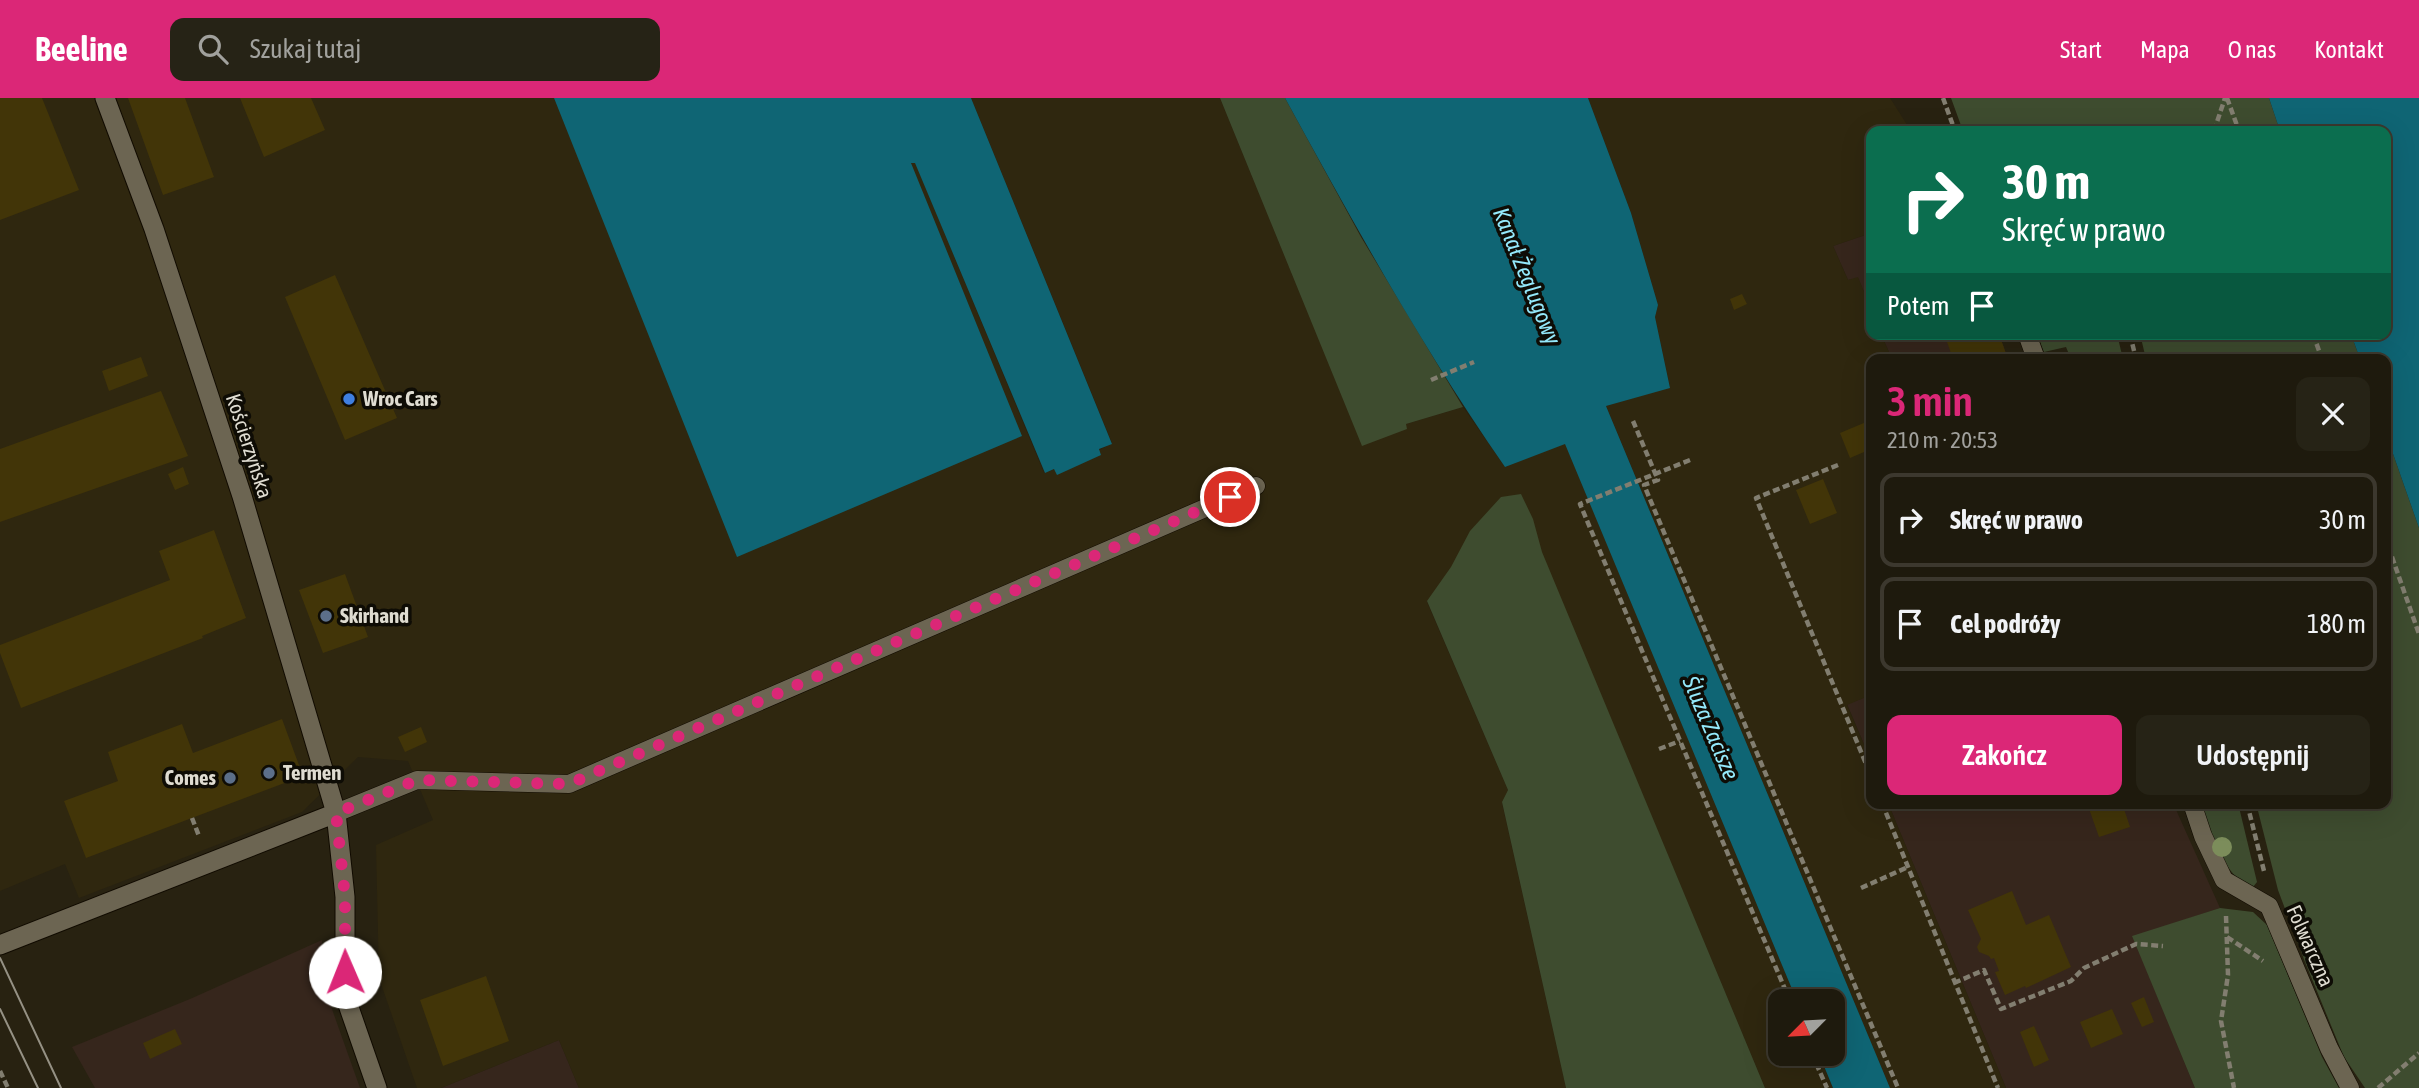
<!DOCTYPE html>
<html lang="pl">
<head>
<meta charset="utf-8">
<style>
  :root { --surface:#1e1a0d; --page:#262316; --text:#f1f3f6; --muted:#a1a19d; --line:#3c382e; --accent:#db2777 }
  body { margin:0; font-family:"Asap Condensed",sans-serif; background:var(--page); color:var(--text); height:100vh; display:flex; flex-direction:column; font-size:26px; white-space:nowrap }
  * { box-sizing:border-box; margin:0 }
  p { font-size:23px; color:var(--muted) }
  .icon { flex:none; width:38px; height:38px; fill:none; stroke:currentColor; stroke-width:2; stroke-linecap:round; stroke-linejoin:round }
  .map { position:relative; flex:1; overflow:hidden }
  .panel { position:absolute; left:1866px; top:256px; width:525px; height:455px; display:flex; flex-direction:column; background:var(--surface); border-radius:14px; box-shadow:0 7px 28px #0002,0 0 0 2px var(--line) }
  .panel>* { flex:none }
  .hud { position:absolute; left:1866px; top:28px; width:525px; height:214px; border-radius:14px; box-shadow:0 7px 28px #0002,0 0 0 2px var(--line); background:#0b6e4f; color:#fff; overflow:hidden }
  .needle { width:46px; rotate:246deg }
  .fabs { position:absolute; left:1768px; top:891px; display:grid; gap:14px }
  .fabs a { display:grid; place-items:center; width:77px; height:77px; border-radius:14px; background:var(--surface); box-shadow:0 7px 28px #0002,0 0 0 2px var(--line); font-size:35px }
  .pin { position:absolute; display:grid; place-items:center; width:60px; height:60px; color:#fff; margin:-30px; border:4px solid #fff; border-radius:50%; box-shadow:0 2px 7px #0007 }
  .me { position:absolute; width:77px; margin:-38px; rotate:359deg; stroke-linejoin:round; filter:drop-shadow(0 0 5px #0008) }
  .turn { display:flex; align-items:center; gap:24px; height:147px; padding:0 21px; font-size:32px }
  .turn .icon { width:91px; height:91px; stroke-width:2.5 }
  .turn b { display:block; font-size:49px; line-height:60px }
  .then { display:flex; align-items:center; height:66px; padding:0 21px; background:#0003; gap:14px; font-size:26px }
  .round { display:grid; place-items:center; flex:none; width:74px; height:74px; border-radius:14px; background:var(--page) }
  .overview { display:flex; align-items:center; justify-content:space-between; height:119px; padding:0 21px }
  h1 { font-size:42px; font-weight:600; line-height:52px; color:var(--accent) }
  .action { display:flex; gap:14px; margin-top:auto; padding:14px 21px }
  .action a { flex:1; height:80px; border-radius:14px; background:var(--accent); color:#fff; font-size:28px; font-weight:600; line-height:80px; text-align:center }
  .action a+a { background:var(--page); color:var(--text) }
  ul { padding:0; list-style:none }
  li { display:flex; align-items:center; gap:21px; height:94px; margin:0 14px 10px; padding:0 7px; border:4px solid var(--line); border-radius:14px }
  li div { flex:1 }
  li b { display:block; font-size:26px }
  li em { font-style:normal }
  header { display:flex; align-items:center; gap:42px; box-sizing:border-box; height:98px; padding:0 35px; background:var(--accent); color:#fff }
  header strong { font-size:33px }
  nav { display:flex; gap:38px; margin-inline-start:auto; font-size:24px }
  .search { width:490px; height:63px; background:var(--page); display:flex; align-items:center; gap:18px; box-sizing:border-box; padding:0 24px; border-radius:14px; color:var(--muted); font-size:26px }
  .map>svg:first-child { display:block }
</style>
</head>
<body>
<header>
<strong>Beeline</strong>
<div class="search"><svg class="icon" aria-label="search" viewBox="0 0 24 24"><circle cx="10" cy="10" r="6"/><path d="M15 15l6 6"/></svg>Szukaj tutaj</div>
<nav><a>Start</a><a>Mapa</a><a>O nas</a><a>Kontakt</a></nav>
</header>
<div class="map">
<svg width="2419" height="990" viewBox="0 0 2419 990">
  <rect width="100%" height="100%" fill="#282211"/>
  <path fill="#36261c" d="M1871,135v76l-13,-31 -10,2 -15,-34z
    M1881,236h118l9,25h-116z
    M1871,597v66l-24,-57z
    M1888,705h285l47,105 -87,29 62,151h-189z
    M322,842v41l38,107h-265l-23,-41 118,-48z
    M559,942l20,48h-138z"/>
  <path fill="#2f270f" d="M0,0h554l11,27 456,311 -111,-272 5,-2 129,311 11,-4 2,5 55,-31 -141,-345h249l142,347 44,-21 57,-17 42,60 60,-24 232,558h-17v53h39l14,34h-68l-224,-536 -114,50 81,188 -6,13 64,285h-987l-20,-48 -118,48h-24l-38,-110 -3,-133 57,-25 -25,-59 -50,-4 -56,55 -223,86 -14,-34 -65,27z
    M1588,0h302l21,33h-40v102l-38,13 15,34 10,-3 13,32v25h10l11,25h-21v336l-24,10 24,56v42h17l118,285h-116l-284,-682 64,-19 -15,-70 3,-12 -27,-92z"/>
  <path fill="#3e4c2f" d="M1220,0h65l76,139 102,170 -57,17 1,5 -45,17z
    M1951,0h318l11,33h-317z
    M2037,236h80l6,25h-52l-5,-12 -22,5z
    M2140,236h211l9,25h-214z
    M2385,333l34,97v560h-54l-21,-31 -39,-95 -27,-72 -22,-87h129z
    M1521,396l12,25 9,33 223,536h-199l-64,-286 6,-12 -81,-189 24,-34 19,-36 31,-34z
    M2200,705h38l19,79 -4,5c-30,-9 -43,-57 -53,-84z
    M2220,810l33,4 14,13 55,132 17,31h-144l-63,-152z"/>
  <path fill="#0f6574" d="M554,0h417l141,346 -13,5 2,6 -44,20 -3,-6 -9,4 -130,-310h-4l111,273 -285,121z
    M1285,0h303l43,115 27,92 -3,12 15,71 -64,18 284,682h-57l-14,-34h13v-53h-35l-232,-557 -60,23c-82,-118 -151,-243 -220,-369z
    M2269,0h150v430l-34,-97v-72h-25l-9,-25h34v-203h-105z"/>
  <path fill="#423508" d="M0,0h42l37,92 -79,30z
    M128,0h57l29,79 -51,18z
    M240,0h71l14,32 -61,27z
    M335,177l62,143 -52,22 -60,-143z
    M1742,196l5,10 -13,6 -4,-11z
    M1935,236h64l9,25h-55l-7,-20 -8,3z
    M141,259l7,19 -39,15 -7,-20z
    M161,293l27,65 -188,66v-73z
    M1871,322v29l-21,9 -10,-25z
    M183,369l6,17 -14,6 -7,-16z
    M1823,381l14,34 -27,11 -14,-34z
    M214,432l32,88 -44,18 1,2 -182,70 -21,-55v-8l170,-65 -11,-29z
    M345,476l23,63 -45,16 -24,-63z
    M282,621l21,57 -217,82 -22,-57 54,-20 -10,-29 74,-28 11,29z
    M421,629l6,15 -22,10 -7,-15z
    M2087,705h35l8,24 -31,10z
    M2012,793l14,34 23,-10 22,52 -45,21 -1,-2 -20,9 -10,-23 4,-1 -5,-13 -3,1 -2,-3 -10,-4 -2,-5 4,-8 -13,-29z
    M486,878l23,65 -66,25 -23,-66z
    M2144,899l10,25 -12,5 -11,-24z
    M2112,911l11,25 -32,14 -11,-26z
    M2034,928l15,34 -15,7 -14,-35z
    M175,931l7,15 -32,15 -7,-16z"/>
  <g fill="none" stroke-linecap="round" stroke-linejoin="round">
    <g stroke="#110b00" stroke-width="19">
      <path id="service" d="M2027,236l9,25
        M2192,705l11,33 21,44 45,26 60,142 21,40
        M336,715l81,-33 152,4 687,-298"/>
    </g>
    <g stroke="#110b00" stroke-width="21">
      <path id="minor" d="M105,0l49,131 88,267 94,317 9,84v99l32,92
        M0,847l336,-132"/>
    </g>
    <path stroke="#827e70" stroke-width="4.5" stroke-dasharray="7 3.5" stroke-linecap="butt" d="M1943,0l12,33
      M2227,0l12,33
      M2214,33l11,-33
      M2130,236l6,25
      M2313,236l9,25
      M1431,282l43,-18
      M1633,323l25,59 -14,5 254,603
      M1690,362l-110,44 210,497
      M1838,367l-82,33 115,278
      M2385,439l34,97
      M1659,651l21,-8
      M1882,705l116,285
      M2247,705l17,68
      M192,720l7,18
      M1861,790l47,-21
      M2226,818l2,59 -7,46 13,67
      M2227,839l36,24
      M1954,885l30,-13 17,39 70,-28 13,-13 52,-24 27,2
      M1812,956l15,34
      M0,973l8,17
      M2378,990l41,-35"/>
    <use href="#service" stroke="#6c6552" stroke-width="18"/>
    <use href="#minor" stroke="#6c6552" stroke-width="19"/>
    <path stroke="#959184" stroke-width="2" d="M0,860l61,130
      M0,911l38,79"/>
  </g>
  <circle fill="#7c8d5b" cx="2222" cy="749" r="10"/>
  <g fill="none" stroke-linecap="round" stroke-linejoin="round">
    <path stroke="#db2777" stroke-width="12" stroke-dasharray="0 21.6" d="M345,874v-75l-9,-84 81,-33 152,4 661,-287"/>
  </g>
  <circle fill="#3f7fe0" stroke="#0e0c05" stroke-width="2.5" cx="349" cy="301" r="7"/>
  <g fill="#5c6f8a" stroke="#0e0c05" stroke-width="2.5">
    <circle cx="326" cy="518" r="7"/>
    <circle cx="269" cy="675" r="7"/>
    <circle cx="230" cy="680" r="7"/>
  </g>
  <g text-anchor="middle" stroke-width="7" stroke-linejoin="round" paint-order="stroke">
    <g font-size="21" font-weight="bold" fill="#dfdcd1" stroke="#0e0c05" text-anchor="start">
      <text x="363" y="308">Wroc Cars</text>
      <text x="340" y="525">Skirhand</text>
      <text x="283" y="682">Termen</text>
      <text x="216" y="687" text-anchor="end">Comes</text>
    </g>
    <g font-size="21" fill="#dfdcd1" stroke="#0e0c05">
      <text transform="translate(249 348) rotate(72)" y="7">Kościerzyńska</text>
      <text transform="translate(2310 848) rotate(66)" y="7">Folwarczna</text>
    </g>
    <g font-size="23" font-style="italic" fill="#94e9fb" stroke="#0e0c05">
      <text transform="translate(1527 178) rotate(68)" y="8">Kanał Żeglugowy</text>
      <text transform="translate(1711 630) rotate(67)" y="8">Śluza Zacisze</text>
    </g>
  </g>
</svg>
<div class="fabs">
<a><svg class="needle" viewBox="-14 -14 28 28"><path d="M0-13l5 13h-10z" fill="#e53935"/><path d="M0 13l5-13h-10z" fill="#a1a19d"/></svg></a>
</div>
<div class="pin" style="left:1230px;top:399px;background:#d93025"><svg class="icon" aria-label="arrive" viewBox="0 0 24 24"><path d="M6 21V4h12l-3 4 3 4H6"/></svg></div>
<svg class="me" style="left:345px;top:874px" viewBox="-20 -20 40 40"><circle r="19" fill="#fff"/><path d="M0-13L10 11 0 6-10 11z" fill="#db2777"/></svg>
<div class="hud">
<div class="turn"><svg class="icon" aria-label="right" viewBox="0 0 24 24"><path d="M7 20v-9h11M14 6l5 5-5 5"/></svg><div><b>30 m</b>Skręć w prawo</div></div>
<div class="then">Potem<svg class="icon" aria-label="arrive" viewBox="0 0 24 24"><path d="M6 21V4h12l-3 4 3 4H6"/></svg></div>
</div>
<section class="panel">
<div class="overview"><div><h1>3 min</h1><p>210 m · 20:53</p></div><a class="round"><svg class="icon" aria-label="close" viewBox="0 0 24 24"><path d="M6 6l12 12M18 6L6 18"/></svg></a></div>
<ul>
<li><svg class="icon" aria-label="right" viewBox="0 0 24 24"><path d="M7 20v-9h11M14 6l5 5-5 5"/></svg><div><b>Skręć w prawo</b></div><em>30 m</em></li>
<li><svg class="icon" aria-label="arrive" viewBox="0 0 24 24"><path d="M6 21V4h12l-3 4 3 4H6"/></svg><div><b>Cel podróży</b></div><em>180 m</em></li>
</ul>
<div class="action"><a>Zakończ</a><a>Udostępnij</a></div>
</section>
</div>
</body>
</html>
